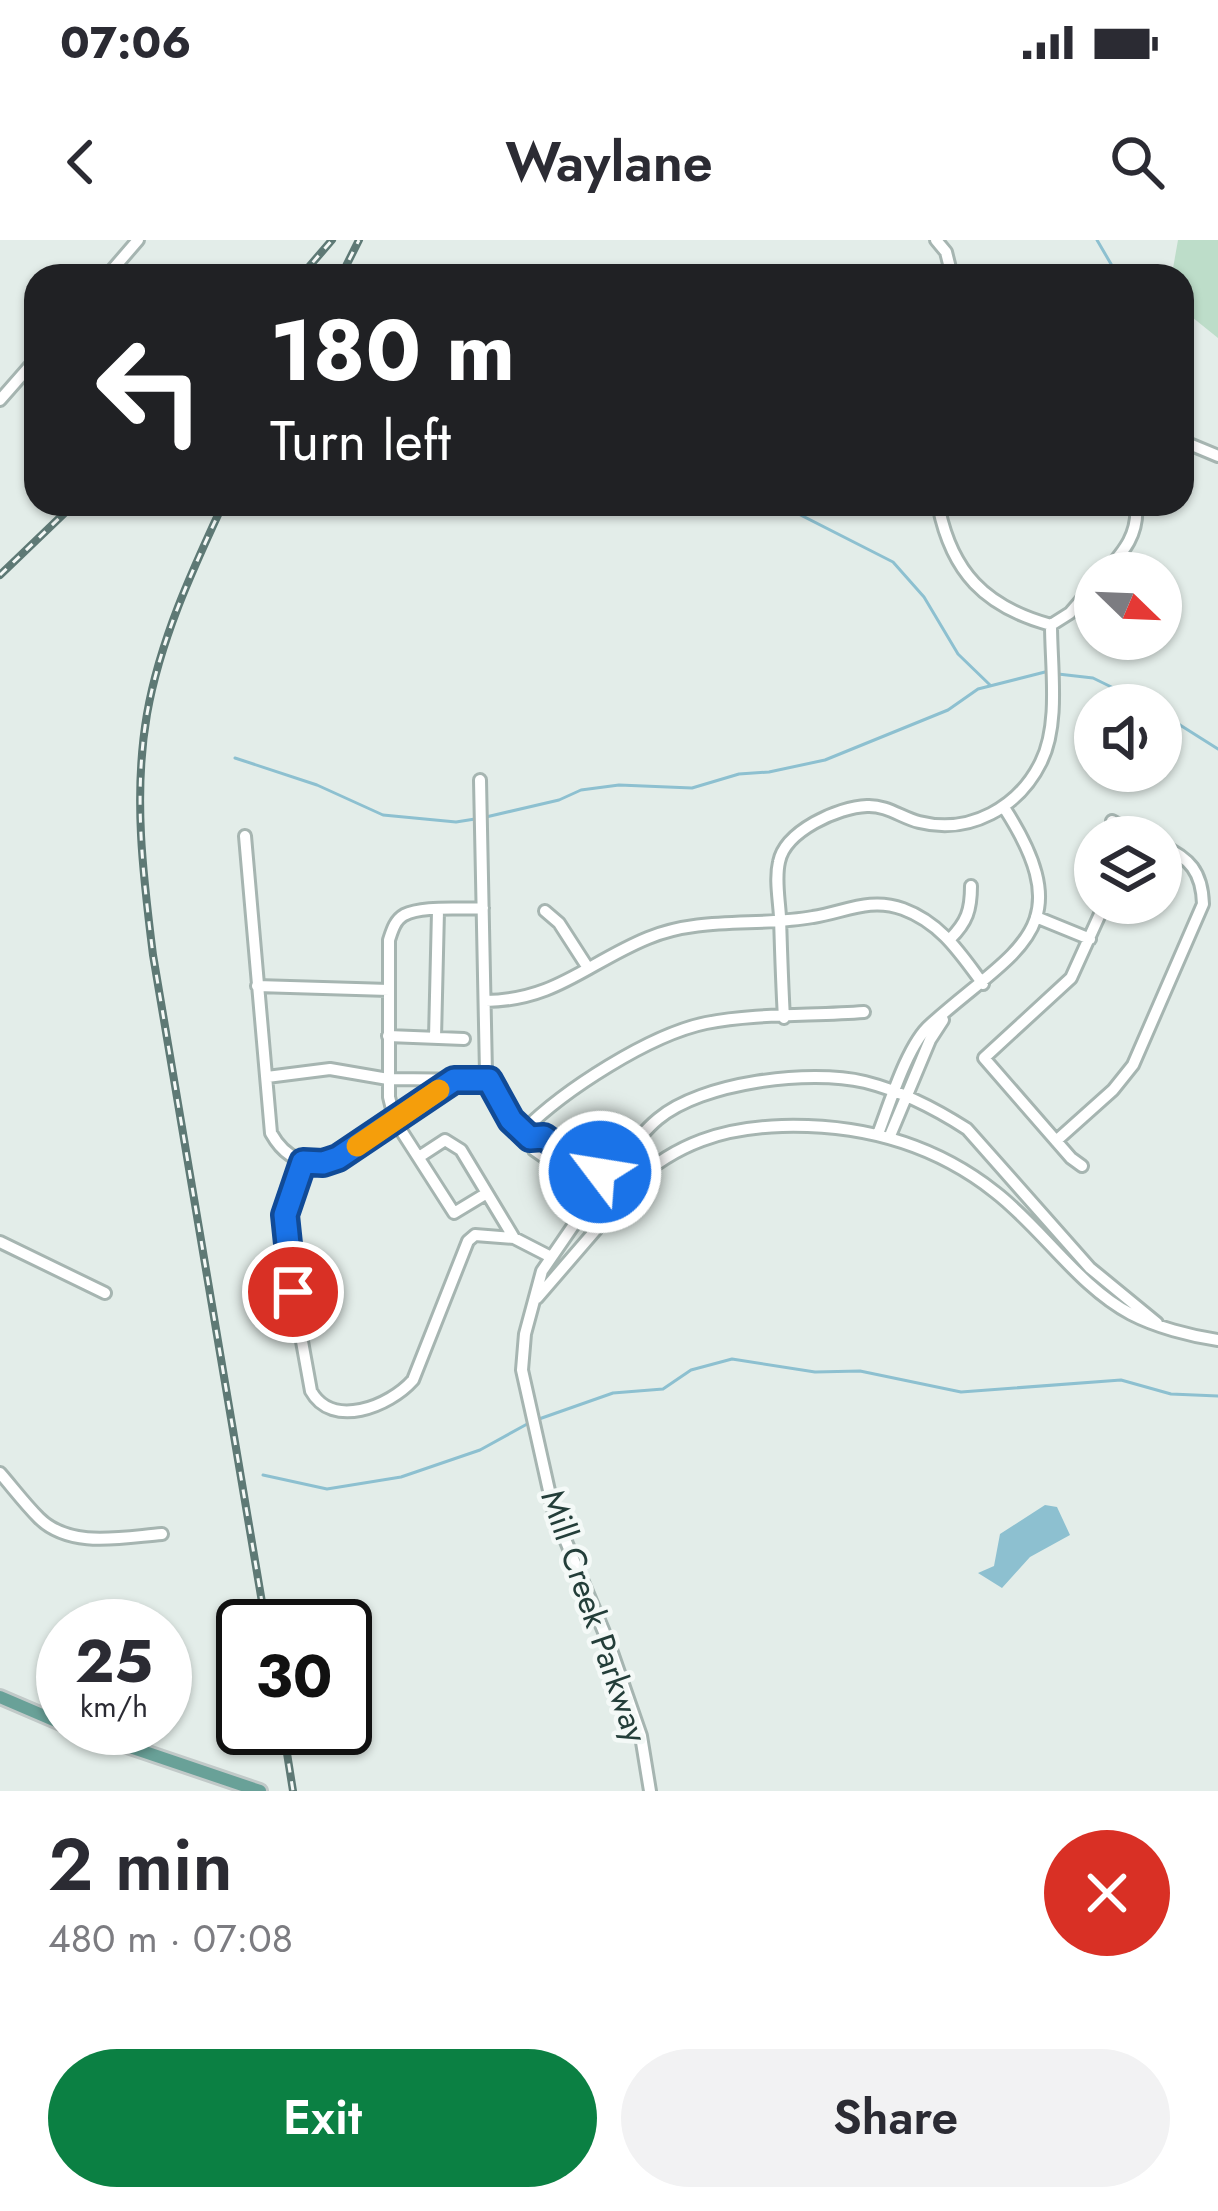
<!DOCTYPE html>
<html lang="en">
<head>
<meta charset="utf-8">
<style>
  :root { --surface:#fff; --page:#f2f2f3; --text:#2b2b33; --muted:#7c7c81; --accent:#0b8043 }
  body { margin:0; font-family:Jost,sans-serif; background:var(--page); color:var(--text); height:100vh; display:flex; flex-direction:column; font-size:45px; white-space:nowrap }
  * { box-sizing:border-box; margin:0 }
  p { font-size:39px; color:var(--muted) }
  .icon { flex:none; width:66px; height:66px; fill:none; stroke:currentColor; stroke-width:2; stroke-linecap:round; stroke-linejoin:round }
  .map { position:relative; height:1551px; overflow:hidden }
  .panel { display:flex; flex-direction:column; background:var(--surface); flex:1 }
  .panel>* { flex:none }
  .hud { position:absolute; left:24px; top:24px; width:1170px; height:252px; border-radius:36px; box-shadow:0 3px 9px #0004; background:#202124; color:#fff; overflow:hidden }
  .needle { width:78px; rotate:113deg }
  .fabs { position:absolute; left:1074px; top:312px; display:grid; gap:24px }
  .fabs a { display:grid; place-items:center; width:108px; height:108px; border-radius:50%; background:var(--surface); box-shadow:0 3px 9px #0004; font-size:60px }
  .speed { position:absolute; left:36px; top:1359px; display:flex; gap:24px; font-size:60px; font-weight:700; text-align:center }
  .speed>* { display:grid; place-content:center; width:156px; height:156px; border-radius:50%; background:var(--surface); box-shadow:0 3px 9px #0004; line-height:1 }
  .speed small { font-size:30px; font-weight:400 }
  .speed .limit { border:6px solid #111; border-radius:18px; background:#fff; color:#111 }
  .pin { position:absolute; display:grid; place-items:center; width:102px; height:102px; color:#fff; margin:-51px; border:6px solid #fff; border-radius:50%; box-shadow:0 3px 12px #0007 }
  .me { position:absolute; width:132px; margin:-66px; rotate:301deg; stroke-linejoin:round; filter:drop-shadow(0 0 9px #0008) }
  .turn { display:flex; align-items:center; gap:42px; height:252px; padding:0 48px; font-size:54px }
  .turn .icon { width:156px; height:156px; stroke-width:2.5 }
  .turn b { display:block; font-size:84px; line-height:102px }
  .round { display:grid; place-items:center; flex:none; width:126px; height:126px; border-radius:63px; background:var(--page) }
  .headline { display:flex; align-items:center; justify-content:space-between; height:204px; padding:0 48px }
  h1 { font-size:72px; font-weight:600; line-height:90px }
  .button { display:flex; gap:24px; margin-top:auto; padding:24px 48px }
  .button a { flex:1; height:138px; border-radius:72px; background:var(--accent); color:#fff; font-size:48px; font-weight:600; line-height:138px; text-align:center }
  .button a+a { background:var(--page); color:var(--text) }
  .status { display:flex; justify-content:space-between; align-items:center; height:84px; padding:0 60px; background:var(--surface); direction:ltr }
  .status svg { height:33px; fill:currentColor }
  header { display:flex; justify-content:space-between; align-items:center; height:156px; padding:0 48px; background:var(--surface); font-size:54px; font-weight:600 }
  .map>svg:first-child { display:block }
</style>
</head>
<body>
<div class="status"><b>07:06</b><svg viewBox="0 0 49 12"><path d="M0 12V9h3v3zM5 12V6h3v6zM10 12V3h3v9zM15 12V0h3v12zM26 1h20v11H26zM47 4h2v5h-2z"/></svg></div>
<header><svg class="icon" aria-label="back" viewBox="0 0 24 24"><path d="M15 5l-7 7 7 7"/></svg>Waylane<svg class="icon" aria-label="search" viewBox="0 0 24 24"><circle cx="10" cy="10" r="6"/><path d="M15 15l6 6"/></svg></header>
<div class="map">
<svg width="1218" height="1551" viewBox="0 0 1218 1551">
  <rect width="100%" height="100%" fill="#e3ede9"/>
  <path fill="#bdddc9" d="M1178,0h40v98l-36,-29v-33l-10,-2z"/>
  <path fill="#8dc0d0" d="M1045,1265l12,2 13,28 -40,22 -28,31 -24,-15 16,-7 6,-32z"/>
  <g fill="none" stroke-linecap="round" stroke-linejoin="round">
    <path stroke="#8dc0d0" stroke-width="3" d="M1097,0l21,36
      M779,264l114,58 31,35 34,57 32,31
      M1175,268v-4
      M1058,434l35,4 55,27
      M1161,473l57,36
      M235,518l82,27 66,30 73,7 19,-3
      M486,577l73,-17 22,-10 38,-5 73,3 47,-14 30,-2 56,-12 123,-50 30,-21 67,-17
      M539,1179l74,-26 50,-4 28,-19 41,-11 83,13 45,-1 101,21 160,-12 50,14 47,2
      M263,1235l64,14 74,-12 79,-27 49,-27"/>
    <g stroke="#a6b5b1" stroke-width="16">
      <path id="minor" d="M936,0l10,12 6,24
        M107,36l31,-36
        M0,160l36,-41
        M1182,201l36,15
        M938,264c13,68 47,103 113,121l19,-12 25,-29
        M1105,333c19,-22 34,-39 31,-69
        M480,540l6,293c6,16 12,32 24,45 10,13 20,16 24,32l53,37
        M1112,581l29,16
        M245,596l26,297c15,27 37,35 67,25l116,-78
        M483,668c-22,2 -59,-3 -79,7 -9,5 -12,16 -15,25v157l6,24 59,92 33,-20
        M545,671l14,12 29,45
        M1036,677l54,22
        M950,699c17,-17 21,-29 21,-53
        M257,746l132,4
        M486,761c70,-1 101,-38 162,-63 53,-22 110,-11 165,-21 32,-5 57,-20 90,-8 38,14 57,44 80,75
        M784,778c-2,-34 -3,-67 -4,-101 -1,-18 -5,-38 -1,-55 6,-31 59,-55 88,-56 20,-1 35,12 52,16 51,13 100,-15 122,-60 19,-38 10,-95 10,-137
        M388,796l76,3
        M435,798l3,-127
        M267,837l63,-8 58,10 101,1
        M523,891c41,-41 126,-96 183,-108 49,-10 107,-7 158,-11
        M878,894c11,-28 29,-89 52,-109 84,-76 153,-94 75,-216
        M530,897h14l52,37
        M889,898l41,-98 13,-20
        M1056,901l57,-51 20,-25 70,-161c-1,-32 -13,-46 -42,-59
        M419,917l26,-17 16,10 53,88
        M303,922l-18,53 1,38 25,138c21,38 78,16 102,-11l55,-139 7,-6 39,3 37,19
        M1082,926l-11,-8 -87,-100 87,-80 34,-75
        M615,929c13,-17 26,-36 43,-50 44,-37 151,-50 207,-37 36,9 71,27 102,47l123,139 67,55
        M585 954a25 25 0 1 1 50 0a25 25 0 1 1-50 0Z
        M633,943c44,-40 90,-55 149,-57 77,-2 151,17 213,66 47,36 83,94 136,122 25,13 59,22 87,26
        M588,964l-46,67 -17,63 -3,36 32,143 55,131 32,92 9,55
        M0,1002l105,51
        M537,1058l69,-80
        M0,1233c13,15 25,31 39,45 31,31 84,19 123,16"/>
    </g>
    <g stroke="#c1c9c8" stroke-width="18">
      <path id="major" d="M0,1457l63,27
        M74,1488l186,63"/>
    </g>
    <use href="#minor" stroke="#fff" stroke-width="10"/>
    <use href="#major" stroke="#69a198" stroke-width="12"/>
    <g stroke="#5e7975" stroke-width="8">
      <path id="rail" d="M301,36l31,-36
        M341,36l18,-36
        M223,264c-31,67 -63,136 -76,210 -14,81 -4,161 6,241l113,671
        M0,335l74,-71
        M283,1488l10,63"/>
    </g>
    <use href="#rail" stroke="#f4f9f7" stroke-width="3" stroke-dasharray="9" stroke-linecap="butt"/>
  </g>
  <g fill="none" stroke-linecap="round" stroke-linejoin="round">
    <g stroke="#114b97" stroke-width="30">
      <path id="route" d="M293,1052l-8,-77 18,-53 20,1 15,-5 116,-78h35l22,40 19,18 14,-1 52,37 4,-2"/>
    </g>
    <use href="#route" stroke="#1a73e8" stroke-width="21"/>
    <path stroke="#f59e0b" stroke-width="21" d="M357,906l82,-56"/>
  </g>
  <g text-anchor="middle" stroke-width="9" stroke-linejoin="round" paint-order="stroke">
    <g font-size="33" fill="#233e39" stroke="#f4f9f7">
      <text transform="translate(595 1376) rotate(71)" y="12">Mill Creek Parkway</text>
    </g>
  </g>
</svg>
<div class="fabs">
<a><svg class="needle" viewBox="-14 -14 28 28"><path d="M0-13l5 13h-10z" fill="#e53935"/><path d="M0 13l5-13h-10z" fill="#7c7c81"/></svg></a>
<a><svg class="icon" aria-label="sound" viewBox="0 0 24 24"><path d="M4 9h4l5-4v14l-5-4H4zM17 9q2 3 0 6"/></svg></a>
<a><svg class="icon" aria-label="layers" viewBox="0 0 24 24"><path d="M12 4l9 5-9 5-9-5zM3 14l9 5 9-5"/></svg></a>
</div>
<div class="speed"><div>25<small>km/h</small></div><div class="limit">30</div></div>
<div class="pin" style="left:293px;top:1052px;background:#d93025"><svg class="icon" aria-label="arrive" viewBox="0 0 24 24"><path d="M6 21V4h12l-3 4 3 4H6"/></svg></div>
<svg class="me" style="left:600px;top:932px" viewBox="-20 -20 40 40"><circle r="17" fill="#1a73e8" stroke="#fff" stroke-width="3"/><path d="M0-11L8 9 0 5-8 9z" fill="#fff"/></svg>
<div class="hud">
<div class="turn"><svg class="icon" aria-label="left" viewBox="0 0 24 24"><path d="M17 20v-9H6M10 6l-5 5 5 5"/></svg><div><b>180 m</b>Turn left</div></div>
</div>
</div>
<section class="panel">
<div class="headline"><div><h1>2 min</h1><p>480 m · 07:08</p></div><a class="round" style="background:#d93025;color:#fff"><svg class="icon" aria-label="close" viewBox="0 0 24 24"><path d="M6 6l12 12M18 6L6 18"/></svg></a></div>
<div class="button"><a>Exit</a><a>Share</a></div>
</section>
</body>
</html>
